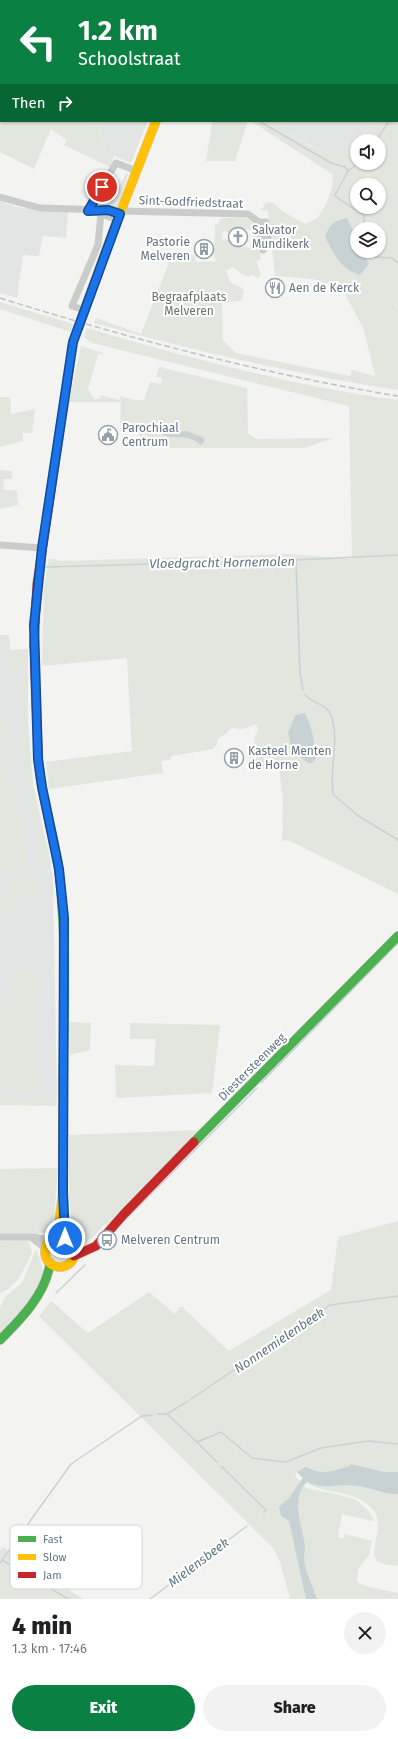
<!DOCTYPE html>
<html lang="en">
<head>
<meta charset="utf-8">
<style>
  :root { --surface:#fff; --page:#f2f2f2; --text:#202124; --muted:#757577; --accent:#0b8043 }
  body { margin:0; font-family:"Fira Sans",sans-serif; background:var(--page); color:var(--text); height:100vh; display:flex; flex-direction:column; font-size:15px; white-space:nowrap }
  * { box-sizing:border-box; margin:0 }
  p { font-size:13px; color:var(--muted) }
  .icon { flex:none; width:22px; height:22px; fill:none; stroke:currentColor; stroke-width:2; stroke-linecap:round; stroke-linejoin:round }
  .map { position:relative; height:1599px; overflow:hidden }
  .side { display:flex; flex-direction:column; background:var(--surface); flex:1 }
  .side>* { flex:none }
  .banner { position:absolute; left:0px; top:0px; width:398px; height:122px; box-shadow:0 1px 3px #0004; background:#0b8043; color:#fff; overflow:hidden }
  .buttons { position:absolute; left:350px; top:134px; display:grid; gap:8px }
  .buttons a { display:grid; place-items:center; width:36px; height:36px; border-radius:50%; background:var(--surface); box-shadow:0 1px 3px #0004; font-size:20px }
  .pin { position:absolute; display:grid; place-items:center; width:34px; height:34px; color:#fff; margin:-17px; border:2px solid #fff; border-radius:50%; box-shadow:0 1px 4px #0007 }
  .me { position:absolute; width:44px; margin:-22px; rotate:0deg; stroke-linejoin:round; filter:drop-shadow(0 0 3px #0008) }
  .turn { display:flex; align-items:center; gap:14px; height:84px; padding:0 12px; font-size:18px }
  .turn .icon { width:52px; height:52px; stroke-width:2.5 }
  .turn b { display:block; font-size:28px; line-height:34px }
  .then { display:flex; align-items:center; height:38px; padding:0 12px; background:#0003; gap:8px; font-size:15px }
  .round { display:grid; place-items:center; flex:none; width:42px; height:42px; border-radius:21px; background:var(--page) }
  .head { display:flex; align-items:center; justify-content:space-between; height:68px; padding:0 12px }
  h1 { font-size:24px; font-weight:800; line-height:30px }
  .button { display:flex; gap:8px; margin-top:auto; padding:8px 12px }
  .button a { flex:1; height:46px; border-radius:24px; background:var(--accent); color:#fff; font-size:16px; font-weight:800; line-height:46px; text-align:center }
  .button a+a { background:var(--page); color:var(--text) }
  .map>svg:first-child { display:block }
</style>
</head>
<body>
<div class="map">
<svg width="398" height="1599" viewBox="0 0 398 1599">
  <rect width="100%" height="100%" fill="#f3f3f1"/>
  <path fill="#e3e5e4" d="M316,0h82v107l-1,-106z
    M94,121h54l-17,42 -26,-11 -3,-15z
    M286,121h87l-27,34h-6l-16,-3 -40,-21z
    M0,201l17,6 51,5 -2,26 -23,-2 -4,20 -16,-1 -6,43 -17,-5z
    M0,635h9l1,15 18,-1v76l5,59 20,93 4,223 -57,1z"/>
  <path fill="#e2e6df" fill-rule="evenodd" d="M0,54l1,67h93l8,16 3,15 9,4 -4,11 -46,-22 3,-5 -16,-11 -17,40 -34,-17z
    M398,106v284c-102,-16 -204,-39 -304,-67l2,-5 45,16 30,-77 13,6 1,-8h10l1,7 22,-1 -4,-3 1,-34h3l3,-6c8,0 19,-1 26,1 14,4 12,30 14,41l-5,1 5,13 -3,4 -6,-3 -3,2 -6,-2 -10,-8 -7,4 4,11 12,6 2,4 -3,9 -19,2 1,37 13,13 114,23 2,-6 23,6 -11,-46 -25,-48 -15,1 -11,-4 -38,-3 -7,-65 -8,-1 4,-3 1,-4 3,-1 6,1 10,9 21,12c3,-2 9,-4 12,-6 8,-8 19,-34 15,-44l-81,-53h35l-2,10c19,10 40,25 62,24l11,-13v21h22v-22h-21l15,-20h24zM357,185h22v22h-22zM234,228l18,2v4l2,1 -4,13 -18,-3v-5l-10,-1 1,-8 10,2zM357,229h22v22h-22z
    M212,121h36l-13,40h-29z
    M127,172l1,3 -11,32 -3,3 -7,-2z
    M0,302l73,22 -2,8 -71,-23z
    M87,328c102,30 206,58 311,72v494l-110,-54 -6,1 1,-41 -4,-32 -22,2 -3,-32 4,-7 -2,-7 -13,5 -11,-1 -15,12v5l-4,4 -41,7 -2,4 -9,1 2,12 -114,16 -3,-27 86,-11 -5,-93 -85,8 2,-78 5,-30 12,3 227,-7 64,5 -3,-153 -257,-63 -8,-6z
    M81,346l25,8h-8l-10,35 6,10h6l1,-4 18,5 2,-4 13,4h10l6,-18 11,2 1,-6 -6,-1 3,-10 88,21 1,45 8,6 78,-1 -30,10h-165l1,-22 -20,-1 1,-23h-52z
    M0,397h10l1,17 24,-5 -3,24h-9v8l-23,6z
    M0,470l12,1v8h-9l1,11h13l1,15 -18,4z
    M6,635h3l1,15 18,-1 -3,20 -19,4z
    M20,679l7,2 1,44 5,59 18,80 -2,3 -7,-3 -2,-5 -18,-108z
    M11,721v20l-5,5h-6v-24z
    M3,758h5l20,103h2l1,5 -4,4 -27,3v-113z
    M26,877h7l3,3 1,7 -2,6 -21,7 -3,4 1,6 -3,6 -9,2v-17l7,-6v-11l5,-5z
    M20,971h19l1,4h-3l-3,100 5,1v14l-4,2 -35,-2v-90c18,-3 6,-24 20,-29z
    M69,1022l22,1 -1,27 -20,5z
    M130,1023l90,2 -8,68 -96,5 -1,-33 39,1 2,-27h-26z
    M0,1097h51l5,3 1,6 -57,-1z
    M203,1130l-96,95 -2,-1 -13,14 -5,3 -10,-4c-11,-16 -8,-80 -8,-102z
    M58,1168l-4,50 -2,10 -8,5 -44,2v-66z
    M398,1221v251h-13l-34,-8 -1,2 -17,6h-36l-2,4 11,12 34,7 16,5 11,9 7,11 -2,1 -30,-7 -4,23 5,2 2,-5 27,7 -3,14 -11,14 -1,13 9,4 32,7v6h-108l-10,-37 -7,-14 -234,-232 12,-15 37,32 61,-41 26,22 6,-8 48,45 102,-61 7,-53z
    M28,1240l4,13c-8,16 -14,33 -32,40v-52z
    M36,1249l9,27 -10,18 -35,41v-28l5,-10 17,-14z
    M305,1481c15,8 34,3 50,5 15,1 27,9 43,8v72c-6,-1 -16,-1 -21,-5 -9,-8 8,-35 -3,-50 -19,-24 -48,-14 -69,-30z
    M3,1547l80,52h-83v-48z"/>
  <path fill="#c8d2d4" d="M347,218l10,21v12h6l6,13 -9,11c-20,-6 -26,-21 -35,-38 4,-12 9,-17 22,-19z
    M157,426h5l8,6 17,-1 17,7v4l-3,3c-17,-15 -30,0 -46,-16z
    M305,713c7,15 10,29 11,45l-4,5h-4l-16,-13 -4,-17 6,-15 2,-3z
    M351,1464l34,8h13v22c-15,1 -27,-7 -42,-8 -17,-2 -34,4 -49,-4 -17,16 -5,43 -2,64 0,5 -1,10 -1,15 2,12 9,26 13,38h-11l-17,-78 -8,-5 -2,-8c3,-6 8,-7 11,-11 5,-7 7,-12 13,-19l-6,-6 9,-5c16,9 27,4 43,-1z"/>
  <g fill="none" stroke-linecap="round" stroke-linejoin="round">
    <path stroke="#c8d2d4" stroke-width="1.5" d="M20,0l3,1
      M397,111l1,-1
      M259,121l72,42 14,4 3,4 -13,24c5,7 21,14 29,20v14
      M376,141l13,-20
      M348,171l11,-8
      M368,251l7,6 17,1 6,5
      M398,305v1
      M296,561l4,112 3,17
      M46,567l250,-7 102,-5
      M305,694c5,9 21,9 26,21 9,26 -2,53 2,79l24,21 41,25
      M261,1083l137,-140
      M125,1220l132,-132
      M56,1293l29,-28
      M191,1399l139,-94 68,-9
      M188,1401l-21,13 30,28
      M157,1414h10
      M217,1462l-20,-20 24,-10 31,26 34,4 35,-14 47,-7 30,3
      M221,1466l45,44 -2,2
      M2,1560l66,39
      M0,1563l71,-99 71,-48 10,-1
      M47,1587l14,-14
      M150,1599l97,-73"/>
    <g stroke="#d0d1d2" stroke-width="10">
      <path id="fast" d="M196,1l1,-1
        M38,751c1,41 16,80 21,120 8,71 5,142 4,213
        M194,1142l204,-206
        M0,1340c21,-21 46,-46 50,-77"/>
    </g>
    <g stroke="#d0d1d2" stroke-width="10">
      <path id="slow" d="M52,483l21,-141 39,-108 44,-113
        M45 1252a15 15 0 1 1 30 0a15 15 0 1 1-30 0Z
        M57,1238l6,-46v-108"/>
    </g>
    <g stroke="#d0d1d2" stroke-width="10">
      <path id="jam" d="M38,751l-4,-106 3,-60 15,-102
        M74,1256l22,-10 28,-32 70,-72"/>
    </g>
    <path stroke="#cacccc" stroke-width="7" d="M0,197l40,11 68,2 12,4
      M88,211l28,-48 21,8
      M121,211l127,3 11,8 9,15
      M98,213l20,7
      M263,250l-4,-28h7
      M84,310l-12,-4 26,-61 3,-31
      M0,545l42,3
      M0,1237h36l14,4
      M32,1238l13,10"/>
    <use href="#fast" stroke="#4caf50" stroke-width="9"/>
    <use href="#slow" stroke="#ffc107" stroke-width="9"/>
    <use href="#jam" stroke="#c62828" stroke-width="9"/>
    <path stroke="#c0c1c1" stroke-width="1.5" stroke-dasharray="6 3" stroke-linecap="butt" d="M0,298c131,41 263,76 398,98"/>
  </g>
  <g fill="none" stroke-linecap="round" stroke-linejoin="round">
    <g stroke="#114b97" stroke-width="10">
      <path id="route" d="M65,1238l-2,-46 1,-274 -5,-49 -17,-82 -4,-28 -4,-134 8,-77 31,-206 47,-128 -12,-4 -20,1 14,-24"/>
    </g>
    <use href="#route" stroke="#1a73e8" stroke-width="7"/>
  </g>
  <defs>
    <g id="church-ring" transform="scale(1)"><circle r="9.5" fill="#fff" stroke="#95a1a8" stroke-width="1.5"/><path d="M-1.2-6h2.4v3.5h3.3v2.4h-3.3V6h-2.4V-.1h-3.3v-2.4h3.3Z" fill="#95a1a8"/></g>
    <g id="building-ring" transform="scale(1)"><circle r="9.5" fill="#fff" stroke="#95a1a8" stroke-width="1.5"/><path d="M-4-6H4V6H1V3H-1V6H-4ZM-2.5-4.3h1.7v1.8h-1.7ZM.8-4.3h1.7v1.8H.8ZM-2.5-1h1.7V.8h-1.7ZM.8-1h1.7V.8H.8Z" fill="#95a1a8"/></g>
    <g id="restaurant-ring" transform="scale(1)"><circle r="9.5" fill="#fff" stroke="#95a1a8" stroke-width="1.5"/><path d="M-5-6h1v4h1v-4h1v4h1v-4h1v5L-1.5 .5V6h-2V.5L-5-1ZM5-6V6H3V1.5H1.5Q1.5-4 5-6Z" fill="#95a1a8"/></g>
    <g id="civic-ring" transform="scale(1)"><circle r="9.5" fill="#fff" stroke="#95a1a8" stroke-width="1.5"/><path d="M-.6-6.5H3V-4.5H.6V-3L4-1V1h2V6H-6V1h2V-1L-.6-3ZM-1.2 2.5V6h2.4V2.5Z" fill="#95a1a8"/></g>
    <g id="bus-ring" transform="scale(1)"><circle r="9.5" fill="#fff" stroke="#95a1a8" stroke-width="1.5"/><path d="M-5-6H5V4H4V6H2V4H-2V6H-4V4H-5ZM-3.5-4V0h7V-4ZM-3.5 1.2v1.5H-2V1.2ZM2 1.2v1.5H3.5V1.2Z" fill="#95a1a8"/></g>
  </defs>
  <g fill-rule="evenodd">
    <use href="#church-ring" x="238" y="237"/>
    <use href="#building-ring" x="204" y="249"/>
    <use href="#restaurant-ring" x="275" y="288"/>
    <use href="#civic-ring" x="108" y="435"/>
    <use href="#building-ring" x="234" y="758"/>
    <use href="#bus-ring" x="107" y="1240"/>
  </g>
  <g text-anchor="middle" stroke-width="4" stroke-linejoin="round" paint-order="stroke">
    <g font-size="12" fill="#637581" stroke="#fff">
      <text transform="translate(191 202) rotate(2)" y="4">Sint-Godfriedstraat</text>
      <text transform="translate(252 1067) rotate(-45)" y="4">Diestersteenweg</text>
    </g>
    <g font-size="12" fill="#637581" stroke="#fff" text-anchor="start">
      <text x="252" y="234">Salvator<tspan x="252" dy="14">Mundikerk</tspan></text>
      <text x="190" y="246" text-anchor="end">Pastorie<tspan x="190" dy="14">Melveren</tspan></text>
      <text x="289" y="292">Aen de Kerck</text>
      <text x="122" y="432">Parochiaal<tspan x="122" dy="14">Centrum</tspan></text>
      <text x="248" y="755">Kasteel Menten<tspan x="248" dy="14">de Horne</tspan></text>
      <text x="121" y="1244">Melveren Centrum</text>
    </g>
    <g font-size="12" fill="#677862" stroke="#fff">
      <text x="189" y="301">Begraafplaats<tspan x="189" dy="14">Melveren</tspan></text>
    </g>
    <g font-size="13" font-style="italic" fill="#5f777f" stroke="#fff">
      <text transform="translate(222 562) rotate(-1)" y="5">Vloedgracht Hornemolen</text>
      <text transform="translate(279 1340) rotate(-34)" y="5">Nonnemielenbeek</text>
      <text transform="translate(198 1562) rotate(-37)" y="5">Mielensbeek</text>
    </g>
  </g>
  <rect x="10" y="1525" width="132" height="64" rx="6" fill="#fff" stroke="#d0d6d9" stroke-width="1"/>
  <rect x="18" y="1536" width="18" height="6" fill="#4caf50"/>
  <rect x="18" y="1554" width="18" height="6" fill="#ffc107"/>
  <rect x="18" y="1572" width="18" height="6" fill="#c62828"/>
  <g font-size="11" fill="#637581">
    <text x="43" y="1543">Fast</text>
    <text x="43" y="1561">Slow</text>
    <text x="43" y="1579">Jam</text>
  </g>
</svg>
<div class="buttons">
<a><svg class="icon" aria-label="sound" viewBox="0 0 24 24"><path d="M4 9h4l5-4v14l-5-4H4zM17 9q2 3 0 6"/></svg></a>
<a><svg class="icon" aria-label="search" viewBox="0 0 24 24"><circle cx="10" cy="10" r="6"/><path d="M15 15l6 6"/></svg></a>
<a><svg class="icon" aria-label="layers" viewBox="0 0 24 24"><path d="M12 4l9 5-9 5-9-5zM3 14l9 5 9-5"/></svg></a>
</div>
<div class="pin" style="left:102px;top:187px;background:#d93025"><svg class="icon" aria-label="arrive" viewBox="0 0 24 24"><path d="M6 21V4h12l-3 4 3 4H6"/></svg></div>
<svg class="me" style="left:65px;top:1238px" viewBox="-20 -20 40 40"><circle r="17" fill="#1a73e8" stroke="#fff" stroke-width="3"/><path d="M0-11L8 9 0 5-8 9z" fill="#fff"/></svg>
<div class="banner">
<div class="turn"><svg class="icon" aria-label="left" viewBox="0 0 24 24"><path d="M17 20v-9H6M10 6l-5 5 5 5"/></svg><div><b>1.2 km</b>Schoolstraat</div></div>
<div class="then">Then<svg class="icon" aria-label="right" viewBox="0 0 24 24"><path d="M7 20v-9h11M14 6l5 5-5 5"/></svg></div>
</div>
</div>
<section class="side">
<div class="head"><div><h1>4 min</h1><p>1.3 km · 17:46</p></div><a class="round"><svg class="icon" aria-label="close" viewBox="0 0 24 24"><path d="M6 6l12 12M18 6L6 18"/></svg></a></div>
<div class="button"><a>Exit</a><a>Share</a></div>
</section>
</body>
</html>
